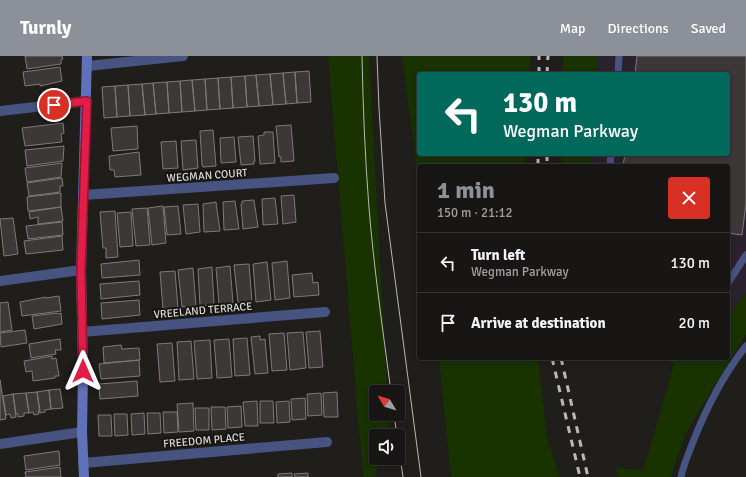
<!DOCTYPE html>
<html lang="en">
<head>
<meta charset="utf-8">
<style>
  :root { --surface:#171614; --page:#201f1d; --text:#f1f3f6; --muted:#9e9fa0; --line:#363534; --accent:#8c9099 }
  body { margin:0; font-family:Signika,sans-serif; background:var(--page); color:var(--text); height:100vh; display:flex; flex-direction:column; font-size:15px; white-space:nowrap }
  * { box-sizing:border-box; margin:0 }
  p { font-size:13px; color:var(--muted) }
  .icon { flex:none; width:22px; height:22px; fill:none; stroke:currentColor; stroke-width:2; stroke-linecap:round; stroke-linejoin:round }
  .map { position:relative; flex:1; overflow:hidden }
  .details { position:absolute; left:417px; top:108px; width:313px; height:196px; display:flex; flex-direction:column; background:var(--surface); border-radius:4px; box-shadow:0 2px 6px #0003,0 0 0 1px var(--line) }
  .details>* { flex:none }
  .top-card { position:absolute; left:417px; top:16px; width:313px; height:84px; border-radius:4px; box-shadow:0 2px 6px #0003,0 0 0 1px var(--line); background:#00695c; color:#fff; overflow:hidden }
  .needle { width:26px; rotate:308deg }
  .buttons { position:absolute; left:369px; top:329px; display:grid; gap:8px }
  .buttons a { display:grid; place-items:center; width:36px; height:36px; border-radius:4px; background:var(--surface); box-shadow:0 2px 6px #0003,0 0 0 1px var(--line); font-size:20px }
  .pin { position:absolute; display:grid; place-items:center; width:34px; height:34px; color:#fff; margin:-17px; border:2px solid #fff; border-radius:50%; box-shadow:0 1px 4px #0007 }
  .me { position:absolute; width:44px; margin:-22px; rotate:0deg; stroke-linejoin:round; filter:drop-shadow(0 0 3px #0008) }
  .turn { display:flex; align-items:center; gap:14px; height:84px; padding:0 20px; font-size:18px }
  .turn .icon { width:52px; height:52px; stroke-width:2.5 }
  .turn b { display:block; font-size:28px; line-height:34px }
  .round { display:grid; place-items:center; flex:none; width:42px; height:42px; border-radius:4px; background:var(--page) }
  .headline { display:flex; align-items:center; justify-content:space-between; height:68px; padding:0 20px }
  h1 { font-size:24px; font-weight:700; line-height:30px; color:var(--accent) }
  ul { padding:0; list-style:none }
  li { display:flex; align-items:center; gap:12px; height:60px; padding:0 20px; border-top:1px solid var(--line) }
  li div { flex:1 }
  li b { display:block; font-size:15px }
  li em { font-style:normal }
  header { display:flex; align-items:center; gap:24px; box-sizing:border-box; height:56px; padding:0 20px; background:var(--accent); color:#fff }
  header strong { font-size:19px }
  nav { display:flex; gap:22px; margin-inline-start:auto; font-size:14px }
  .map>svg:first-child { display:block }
</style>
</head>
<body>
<header>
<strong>Turnly</strong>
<nav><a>Map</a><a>Directions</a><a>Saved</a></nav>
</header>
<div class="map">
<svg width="746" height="421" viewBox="0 0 746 421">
  <rect width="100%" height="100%" fill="#1f1e1a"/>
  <path fill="#2b212f" d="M598,0h148v236l-18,26v-152h-136v-12h136v-80h-131z"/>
  <path fill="#183200" d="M328,0h41l18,336h-11v22h12l1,11 -3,11h-10v22h4l-5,19h-12z
    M402,0h128l-1,18h-110v80h107v12h-107v19z
    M563,0h35l-1,18h-34z
    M562,98h30v12h-31z
    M746,236v42l-60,99 -15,44h-53l-2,-10 27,4 31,-107 -9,-6h63v-40z
    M439,302h99l9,80 13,39h-109z"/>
  <path fill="#3d3838" stroke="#7f7a79" d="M25,0h37l1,3 -2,1v4l-34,5z
    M637,0h109v147l-4,32 -14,-2v-67h-105l2,-12h103v-80h-93z
    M60,11l2,14 -22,5v-2l-15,2 -2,-14z
    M309,15l2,31 -14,1 -2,-31z
    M295,16l2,31 -11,1 -3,-31z
    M283,17l3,31 -13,1 -3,-31z
    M270,18l3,31 -14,1 -3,-31z
    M256,19l3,31 -12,1 -2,-31z
    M245,20l2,31 -14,1 -2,-31z
    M231,21l2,31 -13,1 -2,-31z
    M218,22l2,31 -13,1 -2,-31z
    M205,23l2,31 -12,1 -3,-31z
    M192,24l3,31 -13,1 -2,-31z
    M180,25l2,31 -13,1 -2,-31z
    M167,26l2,31 -13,1 -3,-31z
    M153,27l3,31 -11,1 -3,-31z
    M142,28l3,31 -15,1 -2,-31z
    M128,29l2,31 -13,1 -2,-31z
    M115,30l2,31 -13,1 -2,-31z
    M63,67l1,10 -3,1 1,8 -37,4 -3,-18z
    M291,69l3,36 -13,1v-5h-2l-3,-31z
    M137,70l1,23 -25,2 -2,-23z
    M213,74l3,36 -13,1 -1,-2 -2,-34z
    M264,76h9l2,31 -15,1 -2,-28 6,-1z
    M253,80l2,25h-1v3l-13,1 -3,-28z
    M234,81l2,25 -15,1 -1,-25z
    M196,84l2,28 -15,2 -2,-29z
    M176,85l2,27 -15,1 -2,-27z
    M64,90l-1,15 -36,5 -2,-16z
    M139,96l2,23 -26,2 -1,-7h-4l-1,-14z
    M62,107l-1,14 -34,5 -2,-14z
    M62,122l1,8h-3v6l-31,4 -2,-13z
    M61,137v14l-33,4 -1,-14z
    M294,139l2,27 -13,2 -2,-28z
    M275,142l3,26 -15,1 -1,-26z
    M254,144l4,27 -15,2 -2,-25h1v-3z
    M235,145l4,28 -15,1 -1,-28z
    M216,146l4,29 -16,1 -1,-28z
    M198,148l2,28 -14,2 -3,-29z
    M163,150l3,37 -14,2 -4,-37z
    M178,150l3,28 -14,1 -3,-28z
    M61,151l2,14 -25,3v-7l-8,2 -1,-7z
    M147,152l3,37 -14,1 -4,-37z
    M115,155l3,46 -12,1v-10h-3l-3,-36z
    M131,156l2,34 -13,1 -3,-34z
    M13,162l5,36 -14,2 -4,-37z
    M62,166l1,13 -35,4 -2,-13z
    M62,180l1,14 -37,4 -2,-13z
    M139,204l1,15 -38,3 -1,-14z
    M287,205l3,37 -15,2 -3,-37z
    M267,206l4,38 -15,2 -3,-38z
    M249,208l3,38 -14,1 -4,-38z
    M230,210l3,37 -14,1 -3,-36z
    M212,211l2,38 -14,1 -2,-37z
    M193,212l3,38 -14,1 -4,-37z
    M175,215l3,37 -15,1 -3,-37z
    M312,217l1,10 5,-1 1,13 -25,2 -2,-22z
    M139,225l1,14 -39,4 -1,-15z
    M59,240l2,15 -39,5 -2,-14 26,-5v1z
    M139,244l1,15 -38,4 -1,-16z
    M8,246l4,28 -12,2v-29z
    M57,257l1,1 3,-1 1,11 -28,5 -2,-13z
    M25,274l2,13 -26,4 -1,-14z
    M320,275l3,36 -14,1 -3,-36z
    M303,276l3,36 -16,2 -3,-37z
    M284,277l3,37 -15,1 -3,-37z
    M260,280v4l5,-1 3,34 -13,1 -4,-37z
    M247,282l3,37 -15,1 -2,-37z
    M60,283l1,11h-6l1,4 -25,4 -2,-14z
    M229,283l3,38 -15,1 -3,-38z
    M210,284l2,38 -15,1 -3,-38z
    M191,285l3,38 -15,1 -2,-38z
    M172,287l3,38 -15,1 -3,-38z
    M121,289l1,4 17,-1 1,12 -36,3 -1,-16z
    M52,300v3l4,-1 3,18h-4v2l-22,3 -1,-10 -6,1 -2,-11z
    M139,304l1,16 -39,3 -2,-15z
    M0,324l6,39 -6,1z
    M137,325l1,15 -38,3 -1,-15z
    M60,333l3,19 -12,1 -2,-19z
    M49,334l2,19 -6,1v2l-5,1 -3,-21z
    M37,336l3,19h-2l1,3 -5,1 -1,-3 -4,1 -3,-20z
    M337,336l1,25h-14l-1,-24z
    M26,337l3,20h-5v3l-6,1v-3h-2l-3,-20z
    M321,337l1,22 -14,1 -1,-22z
    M13,338l3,23 -5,1 -1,-4 -4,1 -3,-19z
    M305,342l1,21 -14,1 -1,-21z
    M257,345l1,25h-13l-2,-24z
    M260,345h13l1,22h-14z
    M289,345l1,21 -13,1 -1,-21z
    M193,347l1,28 -15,1 -2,-28z
    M241,350l1,21 -14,1 -1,-21z
    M211,351h14l1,22 -14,1z
    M195,352h14v22h-13z
    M163,356h14l1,20 -14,1z
    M144,357l1,21 -13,1 -1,-21z
    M147,357h13l1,20 -13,1z
    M114,358h13l1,21 -13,1z
    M98,359h13l1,21h-13z
    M59,395l1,14 -34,5 -2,-14z
    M60,411l1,10h-35l-1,-5z
    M292,417v4h-14v-3z
    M308,417v4h-13l-1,-3z"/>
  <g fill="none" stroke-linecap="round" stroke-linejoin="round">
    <path stroke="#475380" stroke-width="7" d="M618,18l1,-18
      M610,110l1,-12
      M728,227l18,-28
      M681,421c2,-10 6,-20 10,-30 13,-34 32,-72 55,-101"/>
    <path stroke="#475380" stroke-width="10" d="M88,10l95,-10
      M0,55l87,-10
      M83,139l251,-17
      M0,225l81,-11
      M82,276l243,-20
      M0,388l82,-12
      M83,407l244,-21"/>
    <path stroke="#5f71b8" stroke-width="10" d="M84,421l-2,-45 1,-61 -2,-101 6,-214"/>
    <path stroke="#b9b8b5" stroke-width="1" d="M362,0c1,51 3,101 7,152 5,61 14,123 22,184
      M377,0l2,52 6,95 36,274
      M394,358l3,22
      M398,387l5,34"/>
    <path stroke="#b9b8b5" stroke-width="3" stroke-dasharray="7 7" stroke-linecap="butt" d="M539,18v-18
      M547,18l1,-18
      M547,98v12
      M538,110v-12
      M552,302l28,119
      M561,302l27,119"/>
  </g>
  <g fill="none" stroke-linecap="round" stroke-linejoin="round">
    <g stroke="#92132f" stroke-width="10">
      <path id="route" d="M54,49l33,-4 -6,169 2,101"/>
    </g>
    <use href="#route" stroke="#e11d48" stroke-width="7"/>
  </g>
  <g text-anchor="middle" stroke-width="4" stroke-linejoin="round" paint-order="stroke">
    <g font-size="11" fill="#dddcd9" stroke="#161511">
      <text transform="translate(207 119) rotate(-4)" y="4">WEGMAN COURT</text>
      <text transform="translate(203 254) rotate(-5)" y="4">VREELAND TERRACE</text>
      <text transform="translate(204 384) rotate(-5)" y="4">FREEDOM PLACE</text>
    </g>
  </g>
</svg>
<div class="buttons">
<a><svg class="needle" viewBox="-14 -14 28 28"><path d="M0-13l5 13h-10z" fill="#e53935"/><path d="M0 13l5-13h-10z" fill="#9e9fa0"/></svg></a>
<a><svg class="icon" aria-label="sound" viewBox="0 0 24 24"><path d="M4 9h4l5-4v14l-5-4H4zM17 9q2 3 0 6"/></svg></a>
</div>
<div class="pin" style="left:54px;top:49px;background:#d93025"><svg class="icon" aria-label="arrive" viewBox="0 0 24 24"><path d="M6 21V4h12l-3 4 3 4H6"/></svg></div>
<svg class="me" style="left:83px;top:315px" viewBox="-20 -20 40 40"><path d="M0-17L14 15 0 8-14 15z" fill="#e11d48" stroke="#fff" stroke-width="4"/></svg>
<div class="top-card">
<div class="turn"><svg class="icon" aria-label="left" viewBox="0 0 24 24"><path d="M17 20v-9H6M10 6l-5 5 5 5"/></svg><div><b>130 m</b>Wegman Parkway</div></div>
</div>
<section class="details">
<div class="headline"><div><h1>1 min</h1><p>150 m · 21:12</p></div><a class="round" style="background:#d93025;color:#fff"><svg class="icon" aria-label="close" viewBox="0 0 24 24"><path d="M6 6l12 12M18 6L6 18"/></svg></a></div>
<ul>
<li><svg class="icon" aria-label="left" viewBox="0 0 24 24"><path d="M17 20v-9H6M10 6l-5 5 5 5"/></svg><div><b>Turn left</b><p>Wegman Parkway</p></div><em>130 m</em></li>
<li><svg class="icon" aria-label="arrive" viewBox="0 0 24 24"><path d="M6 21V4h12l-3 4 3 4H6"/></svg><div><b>Arrive at destination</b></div><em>20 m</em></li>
</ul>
</section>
</div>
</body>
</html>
